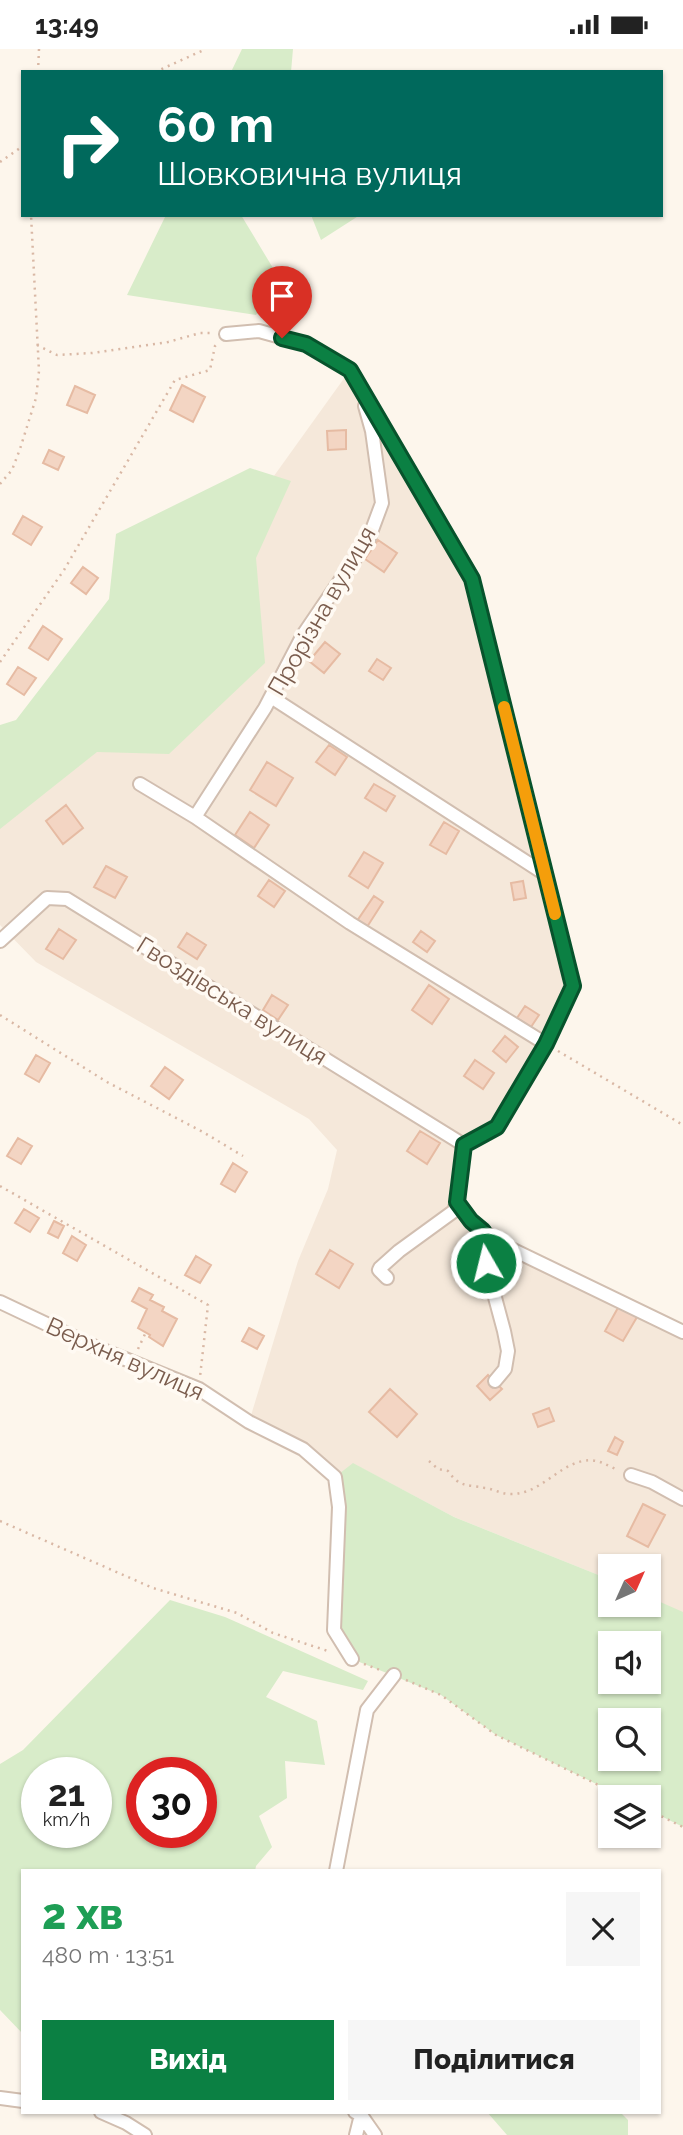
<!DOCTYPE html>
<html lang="uk">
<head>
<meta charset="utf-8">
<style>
  :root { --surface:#fff; --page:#f6f6f6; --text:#222; --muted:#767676; --accent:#0b8043 }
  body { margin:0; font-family:Raleway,sans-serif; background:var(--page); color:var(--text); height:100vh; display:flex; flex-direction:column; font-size:26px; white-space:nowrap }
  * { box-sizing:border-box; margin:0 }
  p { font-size:23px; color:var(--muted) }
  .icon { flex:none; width:38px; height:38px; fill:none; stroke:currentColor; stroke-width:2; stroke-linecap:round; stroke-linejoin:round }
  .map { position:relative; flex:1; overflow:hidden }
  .panel { position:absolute; left:21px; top:1820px; width:640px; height:245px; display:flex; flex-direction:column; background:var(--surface); border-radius:0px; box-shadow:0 2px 5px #0004 }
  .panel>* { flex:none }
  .top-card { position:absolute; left:21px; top:21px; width:642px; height:147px; border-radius:0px; box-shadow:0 2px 5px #0004; background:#00695c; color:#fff; overflow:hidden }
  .needle { width:46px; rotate:45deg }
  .controls { position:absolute; left:598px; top:1505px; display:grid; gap:14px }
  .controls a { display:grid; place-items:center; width:63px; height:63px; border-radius:0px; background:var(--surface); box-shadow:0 2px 5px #0004; font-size:35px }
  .speed { position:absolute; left:21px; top:1708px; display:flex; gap:14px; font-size:35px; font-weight:700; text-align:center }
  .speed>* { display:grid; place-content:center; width:91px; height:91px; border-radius:50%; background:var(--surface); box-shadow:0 2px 5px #0004; line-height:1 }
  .speed small { font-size:18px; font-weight:400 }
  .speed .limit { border:10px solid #d22; background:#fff; color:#111 }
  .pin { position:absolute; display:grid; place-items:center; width:60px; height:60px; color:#fff; margin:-72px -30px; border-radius:50% 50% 50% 0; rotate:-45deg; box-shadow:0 0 7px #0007 }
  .pin .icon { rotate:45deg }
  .me { position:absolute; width:77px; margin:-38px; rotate:352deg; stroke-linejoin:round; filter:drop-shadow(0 0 5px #0008) }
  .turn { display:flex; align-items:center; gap:24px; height:147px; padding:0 21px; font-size:32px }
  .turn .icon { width:91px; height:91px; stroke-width:2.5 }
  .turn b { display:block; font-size:49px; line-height:60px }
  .round { display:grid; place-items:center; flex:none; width:74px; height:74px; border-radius:0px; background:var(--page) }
  .head { display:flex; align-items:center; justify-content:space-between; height:119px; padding:0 21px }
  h1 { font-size:42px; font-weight:800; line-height:52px; color:#1e9e55 }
  .action { display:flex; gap:14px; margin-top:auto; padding:14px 21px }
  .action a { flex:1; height:80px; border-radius:0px; background:var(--accent); color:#fff; font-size:28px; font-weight:800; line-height:80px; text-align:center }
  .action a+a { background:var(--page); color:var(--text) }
  .status { display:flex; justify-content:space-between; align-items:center; height:49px; padding:0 35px; background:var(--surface); direction:ltr }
  .status svg { height:19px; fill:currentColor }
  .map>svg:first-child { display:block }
</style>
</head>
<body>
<div class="status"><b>13:49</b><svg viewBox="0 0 49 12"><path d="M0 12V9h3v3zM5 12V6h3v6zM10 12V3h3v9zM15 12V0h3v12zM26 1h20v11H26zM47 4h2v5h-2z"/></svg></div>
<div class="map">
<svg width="683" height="2086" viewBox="0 0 683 2086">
  <rect width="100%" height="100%" fill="#fdf6ec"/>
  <path fill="#f5e8da" d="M350,321l122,208 101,408 -76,141 -33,18 -7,56 40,41 186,90v282l-34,-16v-32h-38v14l-157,-63 -100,-53 -19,13 -86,-55 49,-161 30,-72 9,-39 -28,-31 -273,-157 -36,-37v-145l218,-226z"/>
  <path fill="#d8ecc9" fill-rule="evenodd" d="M242,0h51l-2,23h-60z
    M166,166h75l38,63 -23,37 -129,-20z
    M311,166h49l-39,25z
    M250,419l41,13 -35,77 9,105 -96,91 -72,-2 -97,77v-104l16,-5 93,-121 7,-65z
    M353,1414l101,54 157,63v25h38v-8l34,15v215l-34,-17v-13h-26l-127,-62 -55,-40 -89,-36 -18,-29 1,-153zM611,1594h38v39h-38zM611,1671h38v39h-38z
    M170,1551l55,17 143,64 -5,9 -80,-19 -17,26 51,24 8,44 -40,-4 2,37 -28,18 13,31 -16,19 -1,5h-232v163l-23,-24v-246l23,-14zM37,1724h59v59h-59zM142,1724h59v59h-59z
    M487,2063h133l8,8v15h-121z"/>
  <path fill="#f3d5c3" stroke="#e6bba3" stroke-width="2" d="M182,336l23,12 -12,25 -23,-12z
    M75,337l20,9 -8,18 -20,-8z
    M346,381v19l-18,1 -1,-19z
    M49,401l15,7 -6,13 -15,-7z
    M23,467l19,11 -11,18 -18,-11z
    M378,491l19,13 -13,19 -19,-13z
    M83,518l15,11 -12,16 -15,-11z
    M43,577l19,13 -14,21 -19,-12z
    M325,593l15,12 -16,19 -15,-12z
    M377,610l14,9 -8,12 -14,-9z
    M18,618l18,11 -12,17 -17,-11z
    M329,696l18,12 -12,18 -19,-13z
    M267,713l26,16 -17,28 -26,-16z
    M374,735l21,12 -9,15 -21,-13z
    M66,756l17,23 -20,16 -17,-23z
    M250,763l19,13 -15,23 -19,-13z
    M444,773l15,9 -13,23 -16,-9z
    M364,803l19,11 -15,25 -19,-12z
    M106,817l21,11 -12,21 -21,-11z
    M269,831l16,11 -11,16 -16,-11z
    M523,832l3,17 -12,2 -3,-17z
    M374,847l9,6 -16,25 -10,-6z
    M59,880l17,11 -13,19 -17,-10z
    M421,882l14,10 -8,11 -14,-10z
    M187,884l19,12 -9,14 -19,-12z
    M429,936l20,14 -17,25 -20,-14z
    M272,946l16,10 -10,15 -15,-10z
    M525,957l14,9 -8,12 -14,-9z
    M505,987l13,11 -12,15 -13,-11z
    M36,1006l14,8 -11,19 -14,-8z
    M475,1011l19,13 -11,16 -19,-13z
    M165,1018l18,13 -14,19 -18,-13z
    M420,1082l20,12 -13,21 -20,-13z
    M18,1089l14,8 -11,18 -14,-8z
    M233,1114l14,9 -12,20 -14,-8z
    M24,1160l15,9 -9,14 -15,-9z
    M54,1172l10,5 -6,12 -10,-5z
    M72,1187l14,9 -9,16 -14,-8z
    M330,1201l23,14 -14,24 -23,-14z
    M196,1207l15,9 -11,18 -15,-8z
    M139,1239l14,7 -3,5 14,7 -2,4 15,8 -14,27 -14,-9 1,-2 -12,-7 9,-19 -15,-8z
    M619,1257l18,11 -14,24 -18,-10z
    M249,1279l15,8 -7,13 -15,-8z
    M488,1326l14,14 -12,11 -13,-14z
    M390,1340l27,25 -20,23 -28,-25z
    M549,1359l5,13 -16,6 -5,-13z
    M615,1388l8,5 -6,13 -9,-4z
    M643,1455l22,11 -17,32 -21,-11z"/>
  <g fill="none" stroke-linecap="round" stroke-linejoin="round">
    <g stroke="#d1beb0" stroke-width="16">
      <path id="minor" d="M226,285l33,-3 47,13 44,26 10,18 112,190 73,296
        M140,735l55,33 155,106 196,121
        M195,768l70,-109 38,-73 66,-97 13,-35 -10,-72 -7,-25
        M0,892l47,-43 20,1 397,246 33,-18 49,-83 27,-58 -28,-112 -274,-177
        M464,1096l-7,56 14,20 26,21 186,90
        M483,1182l3,33 18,67 4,20 -3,18 -10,12
        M387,1229l-8,-8 1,-2 19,-17 55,-40 3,-10
        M0,1253l93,44 106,43 50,33 54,27 32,28 4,30 -5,123 18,29
        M631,1426l21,7 31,17
        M336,1822l31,-161 27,-35
        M0,2049l23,3
        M101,2063l25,11 19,12
        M355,2063l6,3 14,20
        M356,2086l5,-20"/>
    </g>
    <path stroke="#d9b8a5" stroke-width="2.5" stroke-dasharray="2 5" stroke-linecap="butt" d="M38,23l1,-23
      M155,23l51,-23
      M0,113l23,-16
      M37,296l20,10 35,-2 76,-11 32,-9h14
      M0,435l12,-14 8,-21 16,-51 3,-27 -8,-156
      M0,613l64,-92 111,-190 35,-10 5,-24 3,-3
      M0,966l107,67 96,50 40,24
      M558,1002l125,74
      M0,1137l208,119 -8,72
      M138,1300l8,-17
      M429,1412l9,8 10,2c12,17 18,13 37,17 9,1 16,6 25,6 29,1 47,-28 73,-33 14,-3 23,4 35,9
      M0,1472l153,67 84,25 36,20 58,19
      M364,1615l16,6
      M406,1631l35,15 55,40 127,62
      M649,1761l34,17"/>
    <use href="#minor" stroke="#fff" stroke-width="12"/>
  </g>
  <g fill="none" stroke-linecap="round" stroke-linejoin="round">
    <g stroke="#07532c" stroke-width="18">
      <path id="route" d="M282,289l24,6 44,26 122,209 101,407 -27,58 -49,83 -33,18 -7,57 14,19 12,10 3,32"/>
    </g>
    <use href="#route" stroke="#0b8043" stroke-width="12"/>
    <path stroke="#f59e0b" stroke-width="12" d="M504,658l51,207"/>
  </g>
  <g text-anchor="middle" stroke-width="7" stroke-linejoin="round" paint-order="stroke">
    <g font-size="24" fill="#7a5c4d" stroke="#fffaf3">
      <text transform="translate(322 562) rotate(-60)" y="8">Прорізна вулиця</text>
      <text transform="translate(232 952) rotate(32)" y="8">Гвоздівська вулиця</text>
      <text transform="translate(125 1310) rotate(24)" y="8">Верхня вулиця</text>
    </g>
  </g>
</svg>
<div class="controls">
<a><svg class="needle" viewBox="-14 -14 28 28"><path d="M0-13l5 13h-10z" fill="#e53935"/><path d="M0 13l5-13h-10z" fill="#767676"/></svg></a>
<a><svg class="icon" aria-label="sound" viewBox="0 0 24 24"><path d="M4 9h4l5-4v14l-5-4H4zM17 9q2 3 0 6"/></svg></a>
<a><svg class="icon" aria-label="search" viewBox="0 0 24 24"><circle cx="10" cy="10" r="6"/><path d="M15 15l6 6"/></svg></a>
<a><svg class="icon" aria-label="layers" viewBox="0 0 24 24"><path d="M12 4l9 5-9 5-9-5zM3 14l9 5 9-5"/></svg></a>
</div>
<div class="speed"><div>21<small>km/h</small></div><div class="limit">30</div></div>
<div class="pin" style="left:282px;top:289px;background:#d93025"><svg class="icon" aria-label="arrive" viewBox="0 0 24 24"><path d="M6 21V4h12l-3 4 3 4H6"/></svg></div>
<svg class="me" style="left:486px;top:1214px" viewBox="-20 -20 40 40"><circle r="17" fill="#0b8043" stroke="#fff" stroke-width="3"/><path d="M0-11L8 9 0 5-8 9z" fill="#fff"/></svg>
<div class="top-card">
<div class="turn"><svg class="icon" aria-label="right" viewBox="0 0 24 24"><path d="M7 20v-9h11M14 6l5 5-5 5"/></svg><div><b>60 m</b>Шовковична вулиця</div></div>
</div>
<section class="panel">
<div class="head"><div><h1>2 хв</h1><p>480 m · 13:51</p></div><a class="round"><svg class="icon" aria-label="close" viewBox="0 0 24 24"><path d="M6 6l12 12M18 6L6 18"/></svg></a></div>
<div class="action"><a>Вихід</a><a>Поділитися</a></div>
</section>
</div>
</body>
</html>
